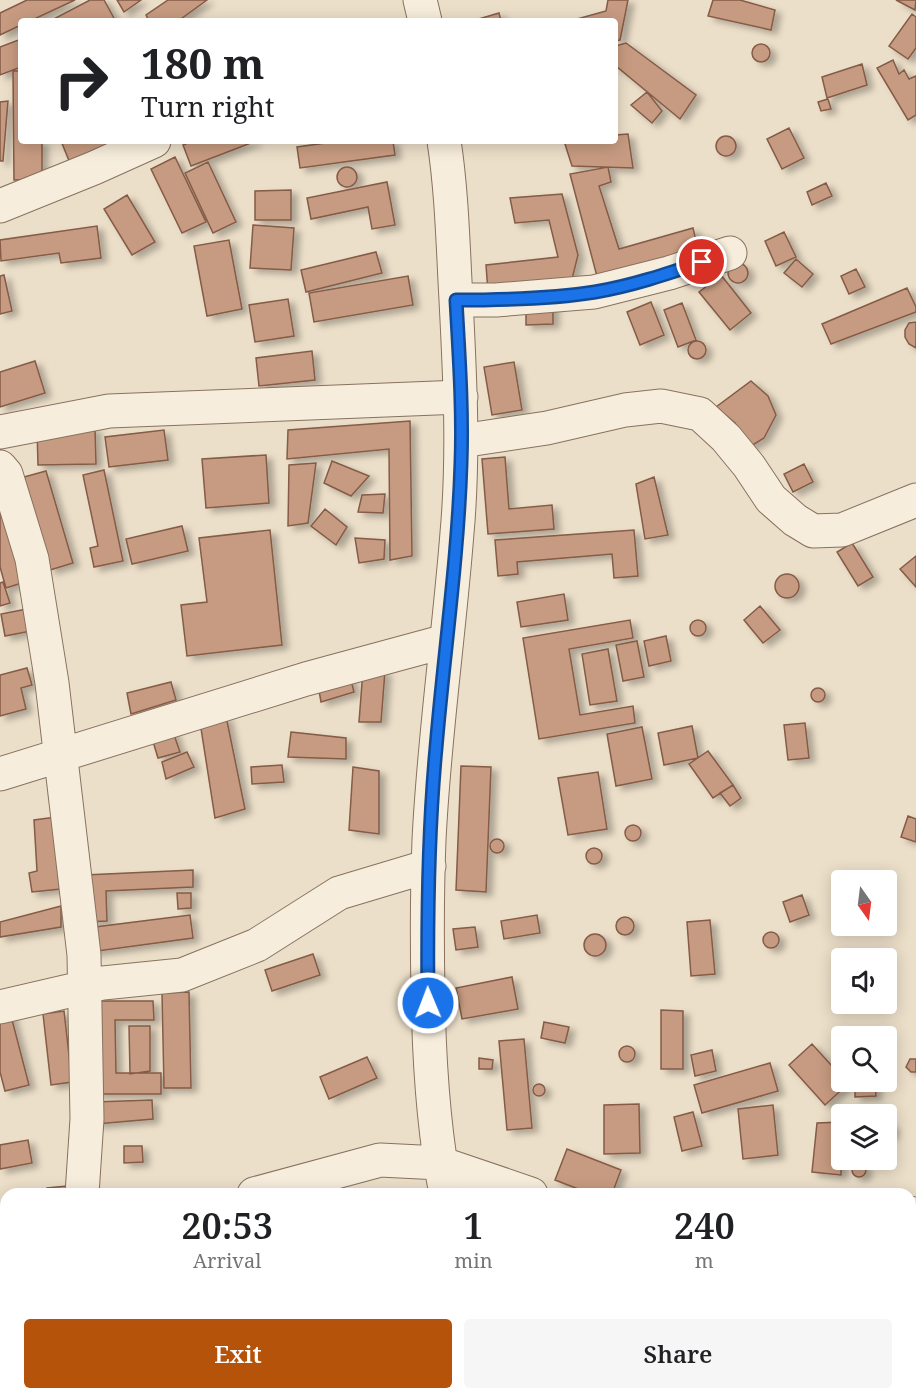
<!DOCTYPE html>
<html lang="en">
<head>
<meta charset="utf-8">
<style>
  :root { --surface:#fff; --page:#f6f6f6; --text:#202124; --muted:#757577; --accent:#b45309 }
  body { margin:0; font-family:"Noto Serif",serif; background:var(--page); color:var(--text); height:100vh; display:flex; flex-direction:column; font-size:22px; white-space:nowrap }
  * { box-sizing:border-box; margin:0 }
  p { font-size:20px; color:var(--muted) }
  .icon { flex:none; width:33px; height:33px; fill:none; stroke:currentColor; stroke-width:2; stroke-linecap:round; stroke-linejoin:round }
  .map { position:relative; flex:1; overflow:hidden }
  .side { position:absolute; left:0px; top:1188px; width:916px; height:212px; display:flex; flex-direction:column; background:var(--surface); border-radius:18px 18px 0 0; box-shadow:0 3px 15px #0003 }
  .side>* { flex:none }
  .hud { position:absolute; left:18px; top:18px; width:600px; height:126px; border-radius:6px; box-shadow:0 3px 15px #0003; background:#fff; color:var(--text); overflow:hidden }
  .needle { width:39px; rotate:166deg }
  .buttons { position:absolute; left:831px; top:870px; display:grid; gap:12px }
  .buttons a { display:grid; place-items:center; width:66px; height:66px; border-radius:6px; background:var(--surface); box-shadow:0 3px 15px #0003; font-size:30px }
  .pin { position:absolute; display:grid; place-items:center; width:51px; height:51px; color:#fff; margin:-26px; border:3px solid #fff; border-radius:50%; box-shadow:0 2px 6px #0007 }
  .me { position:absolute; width:66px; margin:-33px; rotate:359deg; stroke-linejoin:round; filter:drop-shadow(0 0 4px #0008) }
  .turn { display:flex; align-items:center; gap:21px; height:126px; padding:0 24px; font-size:27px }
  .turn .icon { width:78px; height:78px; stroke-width:2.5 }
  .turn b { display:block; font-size:42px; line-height:51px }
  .eta { display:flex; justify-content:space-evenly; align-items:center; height:102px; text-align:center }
  .eta b { font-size:36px; font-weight:600; line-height:42px }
  .button { display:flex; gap:12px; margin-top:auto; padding:12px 24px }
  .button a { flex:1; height:69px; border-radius:6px; background:var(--accent); color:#fff; font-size:24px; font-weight:600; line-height:69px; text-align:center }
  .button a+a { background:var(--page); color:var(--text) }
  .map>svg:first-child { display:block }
</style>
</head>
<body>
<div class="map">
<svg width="916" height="1399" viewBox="0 0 916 1399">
  <defs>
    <filter id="shadow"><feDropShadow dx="6" dy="4" stdDeviation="3" flood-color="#0004"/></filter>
  </defs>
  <rect width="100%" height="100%" fill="#ecdfc9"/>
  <path fill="#c79b81" stroke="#855b46" stroke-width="1.5" filter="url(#shadow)" d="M27,0h48l-45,21h-9v4l-21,10v-22z
    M90,0h14l11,20 -65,1z
    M117,0h24l-17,12z
    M168,0h39l-29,21h-29l-3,-6z
    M608,0h20l-8,40 -5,1v-20h-45l36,-10z
    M713,0h27l35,10 -4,20 -63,-14z
    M896,0h20l-1,10z
    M499,13l2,8h-29z
    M912,14l4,3v31l-8,11 -19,-13z
    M21,39v28l-21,8v-28z
    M626,43l70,52 -16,24 -63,-52 -2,1v-22z
    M752 53a9 9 0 1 1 18 0a9 9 0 1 1-18 0Z
    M893,60l6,14 5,-4 5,9 7,-3v39l-8,5 -31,-52z
    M862,64l5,21 -40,13 -5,-21z
    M13,71h8v70h21v38l-28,1z
    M647,92l15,19 -10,12 -21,-18z
    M828,99l3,10 -10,2 -3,-9z
    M8,101l-5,60h-3v-59z
    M789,128l15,30 -22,11 -15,-30z
    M628,134l5,34 -61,-2 -8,-25h51v-6z
    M716 146a10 10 0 1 1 20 0a10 10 0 1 1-20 0Z
    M61,141h62l-53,22z
    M193,141h63l-65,25 -8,-21z
    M340,141h53l2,14 -95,13 -3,-21z
    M175,157l31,65 -24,11 -31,-64z
    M208,162l28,60 -23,11 -28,-60z
    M337 177a10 10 0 1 1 20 0a10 10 0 1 1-20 0Z
    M608,167l3,15 -12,4 20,63 74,-21 5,21 -99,35 -29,-110z
    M387,182l8,43 -23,4 -4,-22 -57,12 -4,-21z
    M826,183l6,13 -20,9 -5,-13z
    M291,190v30h-36v-29z
    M562,194l16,61 -6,24 -84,13 -2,-27 72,-8 -9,-37 -34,3 -5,-25z
    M127,195l28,47 -23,13 -28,-46z
    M253,225l41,3 -3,42 -41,-2z
    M97,226l4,32 -40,5 -2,-10 -58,8 -1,-21z
    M784,232l12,25 -20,9 -11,-25z
    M229,240l13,69 -35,7 -13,-70z
    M376,252l6,21 -76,19 -5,-22z
    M796,259l17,15 -11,13 -18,-14z
    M728 273a10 10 0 1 1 20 0a10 10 0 1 1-20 0Z
    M856,269l9,18 -16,7 -8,-18z
    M4,275l8,36 -12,3v-38z
    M721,275l30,38 -21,17 -31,-38z
    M408,276l5,29 -99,17 -5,-29z
    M907,288l9,19v5l-85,32 -9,-20z
    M288,299l6,37 -39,6 -6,-37z
    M526,302h27v22l-27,1z
    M651,302l13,33 -24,10 -13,-33z
    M682,303l14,37 -18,7 -14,-37z
    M916,322v26l-7,-4 -4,-7v-7l4,-7z
    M688 350a9 9 0 1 1 18 0a9 9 0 1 1-18 0Z
    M312,351l3,29 -56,6 -3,-28z
    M35,361l10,32 -45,14v-35z
    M514,362l8,48 -30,5 -8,-48z
    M751,381l17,15 8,19 -12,23 -16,10 -13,-25 -19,-16z
    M410,421l2,135 -22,4 -1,-111 -102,10 1,-29z
    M95,428l1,36 -58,1 -1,-36z
    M164,430l4,30 -59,7 -4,-30z
    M266,455l3,48 -63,5 -4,-49z
    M505,457l4,52 43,-4 2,24 -66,5 -6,-75z
    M332,461l37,15 -18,20 -27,-13z
    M316,463l-8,60 -20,3 1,-61z
    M804,464l9,18 -20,10 -9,-18z
    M104,470l19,91 -29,6 -4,-19 8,-2 -15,-71z
    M46,471l27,92 -23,7 -26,-93z
    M654,477l14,58 -23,4 -9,-55z
    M385,494l-2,19 -25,-1 4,-17z
    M0,499l25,83 -19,6 -6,-21z
    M325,509l22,18 -11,18 -25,-19z
    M182,526l6,25 -56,13 -6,-25z
    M270,530l12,115 -95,11 -6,-51 26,-3 -8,-64z
    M634,530l4,46 -24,2 -2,-24 -95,8 1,12 -20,2 -3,-36z
    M355,538l30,2 -1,19 -25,4z
    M852,543l21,34 -15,9 -21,-34z
    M916,556v31l-16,-18z
    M775 586a12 12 0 1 1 24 0a12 12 0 1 1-24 0Z
    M3,582l7,21 -10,3v-23z
    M564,594l4,26 -47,7 -4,-25z
    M760,606l20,24 -17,13 -19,-23z
    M27,609l4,22 -26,5 -4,-22z
    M690 628a8 8 0 1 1 16 0a8 8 0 1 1-16 0Z
    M630,620l3,18 -64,11 11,66 53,-9 2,17 -96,16 -16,-101z
    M666,636l5,25 -22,5 -5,-25z
    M637,641l7,36 -21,4 -7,-36z
    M608,649l9,52 -27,4 -8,-51z
    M27,668l5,17 -11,3 5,21 -26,7v-41z
    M363,670l22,1 -4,51h-22z
    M350,676l4,16 -33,10 -3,-17z
    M171,682l5,18 -45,14 -4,-21z
    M811 695a7 7 0 1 1 14 0a7 7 0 1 1-14 0Z
    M226,716l19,93 -30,9 -15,-96z
    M805,723l4,35 -21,2 -4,-35z
    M692,726l6,32 -34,7 -6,-32z
    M642,727l10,52 -36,7 -9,-52z
    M172,729l8,23 -22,6 -7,-23z
    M291,732l55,6v21l-58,-2z
    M708,751l25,34 -20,13 -24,-34z
    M187,752l7,15 -28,12 -4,-17z
    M282,765l2,17 -32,2 -1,-17z
    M461,766l30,1 -5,125 -30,-2z
    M353,767l26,4v63l-30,-4z
    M598,772l9,57 -39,6 -10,-57z
    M733,785l8,13 -11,8 -10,-13z
    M908,816l8,3v23l-15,-5z
    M56,817l5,72 -29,3 -3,-19 8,-2 -3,-51z
    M625 833a8 8 0 1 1 16 0a8 8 0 1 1-16 0Z
    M490 846a7 7 0 1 1 14 0a7 7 0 1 1-14 0Z
    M586 856a8 8 0 1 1 16 0a8 8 0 1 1-16 0Z
    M193,870v17l-87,4 1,30 -20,1 -2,-47z
    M177,893h14v15l-13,1z
    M802,895l7,20 -19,7 -7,-20z
    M61,906v21l-61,10v-15z
    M190,915l3,23 -103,14 -3,-24z
    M537,915l3,18 -36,6 -3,-18z
    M616 926a9 9 0 1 1 18 0a9 9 0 1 1-18 0Z
    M710,920l5,54 -24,2 -4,-54z
    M475,927l3,20 -22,3 -3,-21z
    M763 940a8 8 0 1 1 16 0a8 8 0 1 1-16 0Z
    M584 945a11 11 0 1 1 22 0a11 11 0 1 1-22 0Z
    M313,954l7,21 -48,16 -7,-21z
    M512,977l6,32 -56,10 -6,-31z
    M189,992l2,96h-27l-2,-95z
    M95,1001h58l1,19h-39l1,53h45v21h-65z
    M661,1010l22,1v58h-22z
    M64,1011l8,71 -21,3 -8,-71z
    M10,1012l19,73 -24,6 -5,-19v-57z
    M544,1022l25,5 -4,16 -24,-5z
    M129,1026h21v45l-20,3z
    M524,1039l8,89 -25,2 -8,-89z
    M812,1044l30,33v5h4l2,2 -23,21 -36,-40z
    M619 1054a8 8 0 1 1 16 0a8 8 0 1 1-16 0Z
    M712,1050l4,21 -21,5 -4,-21z
    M367,1057l10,21 -48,21 -9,-22z
    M479,1058l14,2 -1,9h-13z
    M910,1059h6v13h-5l-5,-5z
    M770,1063l8,28 -76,22 -8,-28z
    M855,1083h20l1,13 -21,1z
    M533 1090a6 6 0 1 1 12 0a6 6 0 1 1-12 0Z
    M152,1100l1,19 -57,5 -2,-22z
    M639,1104l1,49 -36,1v-49z
    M773,1105l5,50 -35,4 -5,-50z
    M693,1112l9,34 -20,5 -8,-34z
    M842,1122l-1,53 -29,-3 5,-49z
    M886,1123l6,2 1,5 -3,6 -4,1z
    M28,1140l4,23 -32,6v-24z
    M124,1146h18l1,16 -19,1z
    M567,1149l54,21 -9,24h-21l-36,-14z
    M852 1170a7 7 0 1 1 14 0a7 7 0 1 1-14 0Z
    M67,1186l1,8h-20l-1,-6z
    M6,1209v19h-6v-18z
    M4,1317h2v15l-6,-2v-11z
    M77,1394h29v5h-29z
    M203,1394h22l-1,5h-21z
    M293,1394h24l1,5h-24z
    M352,1394h22l2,5h-21z
    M380,1394h17l1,2 -16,3z
    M518,1394h69l-22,5h-46z"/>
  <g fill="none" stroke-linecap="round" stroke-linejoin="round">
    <g stroke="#87725f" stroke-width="35">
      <path id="minor" d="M420,0l5,21
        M444,141c8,52 9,106 12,159 4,78 8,155 1,233 -8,102 -23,204 -28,307 -2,51 -2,102 -1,153 1,68 5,135 18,201
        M0,206l94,-38 60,-27
        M456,300h40l98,-8 75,-19 61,-20
        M0,432l109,-21 352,-14
        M461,441l86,-13 78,-18 36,-4 39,8 26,24 23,28 22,33 24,21 18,11 29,-1 74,-30
        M0,467l6,7 26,85 20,124 32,272 3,164 -5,75
        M0,774l306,-95 140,-38
        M0,1007l103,-24 79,-8 75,-30 82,-52 90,-27
        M254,1194l126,-34 60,3 91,31
        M910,1213l6,2
        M0,1262l6,-1
        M486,1394l1,5
        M62,1399v-5"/>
    </g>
    <use href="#minor" stroke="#f7eddc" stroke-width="33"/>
  </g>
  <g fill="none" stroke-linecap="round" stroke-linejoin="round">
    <g stroke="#114b97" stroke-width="15">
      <path id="route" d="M428,1003c-1,-85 0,-170 8,-255 8,-95 22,-189 25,-285 2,-54 -2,-109 -5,-163 44,0 96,-1 139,-8 36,-6 72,-18 107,-30"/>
    </g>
    <use href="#route" stroke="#1a73e8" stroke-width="10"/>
  </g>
</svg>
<div class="buttons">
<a><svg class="needle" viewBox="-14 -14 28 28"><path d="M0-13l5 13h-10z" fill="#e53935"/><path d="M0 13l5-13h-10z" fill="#757577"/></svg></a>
<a><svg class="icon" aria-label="sound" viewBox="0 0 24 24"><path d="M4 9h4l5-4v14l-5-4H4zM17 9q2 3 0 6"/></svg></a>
<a><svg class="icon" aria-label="search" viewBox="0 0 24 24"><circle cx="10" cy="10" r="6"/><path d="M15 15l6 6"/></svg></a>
<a><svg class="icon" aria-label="layers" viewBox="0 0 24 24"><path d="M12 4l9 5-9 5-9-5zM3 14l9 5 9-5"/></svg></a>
</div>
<div class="pin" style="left:702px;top:262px;background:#d93025"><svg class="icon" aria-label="arrive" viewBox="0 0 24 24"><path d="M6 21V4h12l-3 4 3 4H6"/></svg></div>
<svg class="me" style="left:428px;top:1003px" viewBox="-20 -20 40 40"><circle r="17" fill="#1a73e8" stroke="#fff" stroke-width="3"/><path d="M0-11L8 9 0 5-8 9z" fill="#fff"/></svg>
<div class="hud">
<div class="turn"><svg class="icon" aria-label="right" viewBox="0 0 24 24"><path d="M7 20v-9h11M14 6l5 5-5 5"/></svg><div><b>180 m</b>Turn right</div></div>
</div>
<section class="side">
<div class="eta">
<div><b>20:53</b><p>Arrival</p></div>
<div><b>1</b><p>min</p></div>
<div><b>240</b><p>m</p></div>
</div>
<div class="button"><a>Exit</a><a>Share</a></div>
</section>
</div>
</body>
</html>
